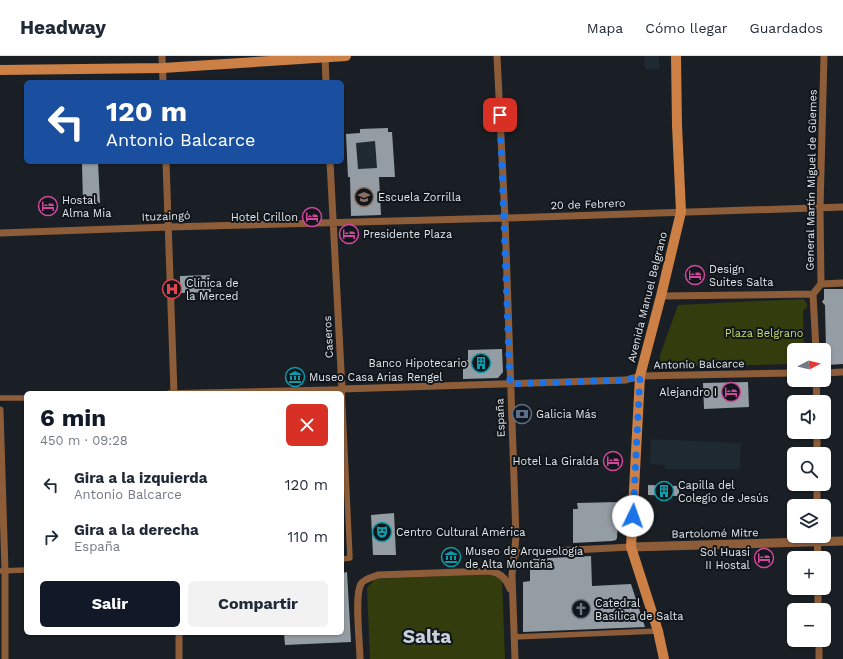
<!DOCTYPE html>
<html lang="es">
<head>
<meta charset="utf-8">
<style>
  :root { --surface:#fff; --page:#f2f2f3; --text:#1f2937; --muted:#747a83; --line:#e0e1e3; --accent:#111827 }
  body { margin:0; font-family:"Work Sans",sans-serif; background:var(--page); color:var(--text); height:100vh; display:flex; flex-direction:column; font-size:15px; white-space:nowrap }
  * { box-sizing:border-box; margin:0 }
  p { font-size:13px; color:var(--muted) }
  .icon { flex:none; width:22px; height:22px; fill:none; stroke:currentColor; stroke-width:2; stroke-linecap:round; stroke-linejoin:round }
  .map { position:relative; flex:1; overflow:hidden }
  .details { position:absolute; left:24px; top:335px; width:320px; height:244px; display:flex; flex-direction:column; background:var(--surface); border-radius:6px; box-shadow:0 1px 3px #0004 }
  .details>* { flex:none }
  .guide { position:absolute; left:24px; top:24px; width:320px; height:84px; border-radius:6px; box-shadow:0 1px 3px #0004; background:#1a4fa0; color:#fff; overflow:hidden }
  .needle { width:26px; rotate:83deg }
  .tools { position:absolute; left:787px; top:287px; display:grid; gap:8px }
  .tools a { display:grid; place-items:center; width:44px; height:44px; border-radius:6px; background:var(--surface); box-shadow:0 1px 3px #0004; font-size:20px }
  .pin { position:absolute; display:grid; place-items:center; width:34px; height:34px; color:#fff; margin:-17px; border-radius:8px; box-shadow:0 2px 6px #0006 }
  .me { position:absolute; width:44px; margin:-22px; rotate:3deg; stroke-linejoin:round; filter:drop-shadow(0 0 3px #0008) }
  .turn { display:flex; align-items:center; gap:14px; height:84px; padding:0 16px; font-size:18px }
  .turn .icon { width:52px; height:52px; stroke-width:2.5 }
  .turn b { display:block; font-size:28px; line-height:34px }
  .round { display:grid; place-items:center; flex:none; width:42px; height:42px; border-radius:6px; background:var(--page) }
  .headline { display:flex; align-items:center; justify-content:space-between; height:68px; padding:0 16px }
  h1 { font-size:24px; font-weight:700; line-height:30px; color:var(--accent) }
  .button { display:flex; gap:8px; margin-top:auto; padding:8px 16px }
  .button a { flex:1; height:46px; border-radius:6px; background:var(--accent); color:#fff; font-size:16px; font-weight:700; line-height:46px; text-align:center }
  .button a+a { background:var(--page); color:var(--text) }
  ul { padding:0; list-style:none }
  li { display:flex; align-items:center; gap:12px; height:52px; padding:0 16px }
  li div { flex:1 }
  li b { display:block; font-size:15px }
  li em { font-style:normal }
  header { display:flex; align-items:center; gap:24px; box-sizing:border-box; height:56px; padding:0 20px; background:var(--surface); border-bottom:1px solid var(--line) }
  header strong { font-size:19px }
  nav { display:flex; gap:22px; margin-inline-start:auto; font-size:14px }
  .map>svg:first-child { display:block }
</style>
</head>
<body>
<header>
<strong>Headway</strong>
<nav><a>Mapa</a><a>Cómo llegar</a><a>Guardados</a></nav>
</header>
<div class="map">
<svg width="843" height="603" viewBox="0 0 843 603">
  <rect width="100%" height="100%" fill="#191f24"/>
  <path fill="#1e2932" d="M644,0h15v13l-14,1z
    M388,72v4h4l3,45h-16l2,38 -30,1 -1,-38 -2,-1 -2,-43 14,-1v-4z
    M651,383l90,4 -1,26h-75v-4l-15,-1z"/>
  <path fill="#333c0c" d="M803,243l4,4v4l-4,4 1,39h-10v14l-125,3 -4,-1 -5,-6v-5l18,-50z
    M492,518l10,5 3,80h-135l-3,-71 8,-9z"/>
  <path fill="#959da4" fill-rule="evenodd" d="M388,72v4h4l3,45h-16l2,38 -30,1 -1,-39h-2l-2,-43 14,-1v-4zM375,85l2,27 -19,1 -2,-26z
    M98,106l2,41 -17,1 -1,-41z
    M210,219l1,17 -31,1v-17z
    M824,233h19v75l-16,1v-8l-3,-4 2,-3 -1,-45 -3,-3 2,-3z
    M502,293l1,23 -5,6 -35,1v-19h5v-10z
    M748,326l1,25 -45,2 -1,-26z
    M648,429l31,1v10l-31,-1z
    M619,446l-2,36 -1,2 -4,1 -39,2v-34h5l-1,-6z
    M394,457l2,42h-23l-2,-40z
    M591,500l1,30 39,-2 14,43 -122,5v-50l7,-1v-22z
    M347,516l4,70 -66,3 -1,-12h58v-60z"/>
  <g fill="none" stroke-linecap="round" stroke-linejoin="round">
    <path stroke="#8d5d3a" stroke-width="5.5" d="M169,337l173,-4 8,169 -8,1
      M0,342h26
      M0,515l26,-1
      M514,581l144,-6"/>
    <path stroke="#8d5d3a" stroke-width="7" d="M162,0l1,26
      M325,0l1,26
      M497,0l8,162 11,319 -4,38 3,84
      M166,106l8,231
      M330,106l12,227 284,-9 14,-4 154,-3
      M0,177l169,-6 336,-9 338,-11
      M821,228l22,-1
      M661,240l152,-2
      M816,294l-3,-56 8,-10 -1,-76 4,-152
      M824,317l19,-1
      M816,324l1,22
      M0,354l5,161v88
      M817,376v22
      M817,428v22
      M817,480l1,22
      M515,497l116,-6
      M818,532v22
      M179,577v26
      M819,584v19
      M360,603c0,-16 -6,-64 1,-75 3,-5 11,-7 17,-9l112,-4c11,2 17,9 20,18"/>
    <path stroke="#8d5d3a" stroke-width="9" d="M631,491l212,-6"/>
    <path stroke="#cc8046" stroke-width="10" d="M0,14l163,-2 183,-12
      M664,603l-6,-28 -27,-84 9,-171 21,-80 20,-84 -4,-87 -1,-69"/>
  </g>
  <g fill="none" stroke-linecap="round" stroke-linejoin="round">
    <path stroke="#1a73e8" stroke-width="7" stroke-dasharray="0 12.6" d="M500,59l10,269 116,-4 14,-4 -7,140"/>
  </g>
  <defs>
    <g id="school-ring" transform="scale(1)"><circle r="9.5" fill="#10161b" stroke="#8d6e63" stroke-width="1.5"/><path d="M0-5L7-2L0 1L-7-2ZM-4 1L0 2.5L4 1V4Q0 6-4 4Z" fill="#8d6e63"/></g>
    <g id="hotel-ring" transform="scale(1)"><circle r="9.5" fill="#10161b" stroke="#d1479c" stroke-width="1.5"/><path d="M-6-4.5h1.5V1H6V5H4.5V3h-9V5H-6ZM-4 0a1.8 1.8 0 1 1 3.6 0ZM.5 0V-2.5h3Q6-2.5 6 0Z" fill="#d1479c"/></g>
    <g id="hospital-ring" transform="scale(1)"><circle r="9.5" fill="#10161b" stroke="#e0444e" stroke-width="1.5"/><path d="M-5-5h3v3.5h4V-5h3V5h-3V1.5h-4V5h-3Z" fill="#e0444e"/></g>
    <g id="building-ring" transform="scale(1)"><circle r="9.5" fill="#10161b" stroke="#0f9aa8" stroke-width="1.5"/><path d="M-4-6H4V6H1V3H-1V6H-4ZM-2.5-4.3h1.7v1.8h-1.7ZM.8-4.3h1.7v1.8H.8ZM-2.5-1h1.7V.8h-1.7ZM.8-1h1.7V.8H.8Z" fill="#0f9aa8"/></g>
    <g id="museum-ring" transform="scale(1)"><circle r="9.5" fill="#10161b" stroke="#0f9aa8" stroke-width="1.5"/><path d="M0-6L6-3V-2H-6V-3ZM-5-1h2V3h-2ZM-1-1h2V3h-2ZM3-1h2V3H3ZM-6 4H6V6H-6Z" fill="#0f9aa8"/></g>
    <g id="bank-ring" transform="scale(1)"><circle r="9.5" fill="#10161b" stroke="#5c6f8a" stroke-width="1.5"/><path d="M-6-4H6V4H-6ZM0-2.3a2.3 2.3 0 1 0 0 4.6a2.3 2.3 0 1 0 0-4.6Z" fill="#5c6f8a"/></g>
    <g id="theatre-ring" transform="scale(1)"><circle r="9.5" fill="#10161b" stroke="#0f9aa8" stroke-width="1.5"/><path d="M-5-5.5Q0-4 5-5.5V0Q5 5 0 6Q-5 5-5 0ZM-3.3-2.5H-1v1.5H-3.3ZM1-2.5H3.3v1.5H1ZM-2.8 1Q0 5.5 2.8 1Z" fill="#0f9aa8"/></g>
    <g id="church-ring" transform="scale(1)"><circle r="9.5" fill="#10161b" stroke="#6b7280" stroke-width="1.5"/><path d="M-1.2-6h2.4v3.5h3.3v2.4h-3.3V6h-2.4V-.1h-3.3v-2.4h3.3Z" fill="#6b7280"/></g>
  </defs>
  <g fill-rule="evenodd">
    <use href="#school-ring" x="364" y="141"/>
    <use href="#hotel-ring" x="48" y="150"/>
    <use href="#hotel-ring" x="312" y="161"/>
    <use href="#hotel-ring" x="349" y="178"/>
    <use href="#hotel-ring" x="695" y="219"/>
    <use href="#hospital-ring" x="172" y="233"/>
    <use href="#building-ring" x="481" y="307"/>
    <use href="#museum-ring" x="295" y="321"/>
    <use href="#hotel-ring" x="731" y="336"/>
    <use href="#bank-ring" x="522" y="358"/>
    <use href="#hotel-ring" x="613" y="405"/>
    <use href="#building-ring" x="664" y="435"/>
    <use href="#theatre-ring" x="382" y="476"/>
    <use href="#museum-ring" x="451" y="501"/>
    <use href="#hotel-ring" x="764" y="502"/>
    <use href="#church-ring" x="581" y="553"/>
  </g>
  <g text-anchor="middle" stroke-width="4" stroke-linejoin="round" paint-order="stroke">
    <g font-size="11" fill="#e3e7eb" stroke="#10161b">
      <text transform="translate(811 124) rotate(-89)" y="4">General Martín Miguel de Güemes</text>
      <text transform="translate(588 148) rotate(-2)" y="4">20 de Febrero</text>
      <text transform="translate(166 160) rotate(-2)" y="4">Ituzaingó</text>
      <text transform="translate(647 241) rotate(-76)" y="4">Avenida Manuel Belgrano</text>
      <text transform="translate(328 281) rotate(-93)" y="4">Caseros</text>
      <text transform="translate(699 308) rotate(-1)" y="4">Antonio Balcarce</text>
      <text transform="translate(500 362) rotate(-92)" y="4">España</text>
      <text transform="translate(715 477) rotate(-1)" y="4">Bartolomé Mitre</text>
    </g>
    <g font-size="11" fill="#e3e7eb" stroke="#10161b" text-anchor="start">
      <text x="378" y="145">Escuela Zorrilla</text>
      <text x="62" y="148">Hostal<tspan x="62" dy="13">Alma Mia</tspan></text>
      <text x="298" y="165" text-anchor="end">Hotel Crillon</text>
      <text x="363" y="182">Presidente Plaza</text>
      <text x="709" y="217">Design<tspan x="709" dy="13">Suites Salta</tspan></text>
      <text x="186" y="231">Clínica de<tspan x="186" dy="13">la Merced</tspan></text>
      <text x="467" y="311" text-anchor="end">Banco Hipotecario</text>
      <text x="309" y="325">Museo Casa Arias Rengel</text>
      <text x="717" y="340" text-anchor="end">Alejandro I</text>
      <text x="536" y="362">Galicia Más</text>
      <text x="599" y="409" text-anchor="end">Hotel La Giralda</text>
      <text x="678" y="433">Capilla del<tspan x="678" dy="13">Colegio de Jesús</tspan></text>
      <text x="396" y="480">Centro Cultural América</text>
      <text x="465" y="499">Museo de Arqueología<tspan x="465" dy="13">de Alta Montaña</tspan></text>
      <text x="750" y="500" text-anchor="end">Sol Huasi<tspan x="750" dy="13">II Hostal</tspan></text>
      <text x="595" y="551">Catedral<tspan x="595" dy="13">Basílica de Salta</tspan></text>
    </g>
    <g font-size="11" fill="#c4dd67" stroke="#10161b">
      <text x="764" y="281">Plaza Belgrano</text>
    </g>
    <g font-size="19" font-weight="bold" fill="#c8d0d7" stroke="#10161b">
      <text x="427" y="587">Salta</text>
    </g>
  </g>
</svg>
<div class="tools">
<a><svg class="needle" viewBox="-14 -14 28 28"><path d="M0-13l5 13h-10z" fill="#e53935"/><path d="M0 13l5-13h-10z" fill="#747a83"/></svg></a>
<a><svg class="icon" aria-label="sound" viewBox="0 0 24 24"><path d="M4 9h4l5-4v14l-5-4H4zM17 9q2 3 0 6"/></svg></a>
<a><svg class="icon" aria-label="search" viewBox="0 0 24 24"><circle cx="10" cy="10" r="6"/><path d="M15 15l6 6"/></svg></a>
<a><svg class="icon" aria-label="layers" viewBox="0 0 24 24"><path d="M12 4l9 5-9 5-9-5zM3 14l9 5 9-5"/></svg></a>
<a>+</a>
<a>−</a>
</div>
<div class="pin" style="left:500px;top:59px;background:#d93025"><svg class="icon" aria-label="arrive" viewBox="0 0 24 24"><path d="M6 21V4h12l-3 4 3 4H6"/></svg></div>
<svg class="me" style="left:633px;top:460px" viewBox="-20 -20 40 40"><circle r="19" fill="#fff"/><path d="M0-13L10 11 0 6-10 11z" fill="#1a73e8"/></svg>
<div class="guide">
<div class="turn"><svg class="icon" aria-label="left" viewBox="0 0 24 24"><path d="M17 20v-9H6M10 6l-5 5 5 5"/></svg><div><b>120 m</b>Antonio Balcarce</div></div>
</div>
<section class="details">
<div class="headline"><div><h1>6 min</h1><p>450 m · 09:28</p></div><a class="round" style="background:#d93025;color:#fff"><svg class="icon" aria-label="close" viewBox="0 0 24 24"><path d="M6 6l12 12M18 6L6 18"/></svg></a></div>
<ul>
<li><svg class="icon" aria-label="left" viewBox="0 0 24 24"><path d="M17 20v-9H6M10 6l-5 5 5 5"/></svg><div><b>Gira a la izquierda</b><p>Antonio Balcarce</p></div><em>120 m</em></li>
<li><svg class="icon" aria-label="right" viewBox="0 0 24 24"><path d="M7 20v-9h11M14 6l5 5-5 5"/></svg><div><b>Gira a la derecha</b><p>España</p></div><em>110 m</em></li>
</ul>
<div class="button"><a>Salir</a><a>Compartir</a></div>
</section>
</div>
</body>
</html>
